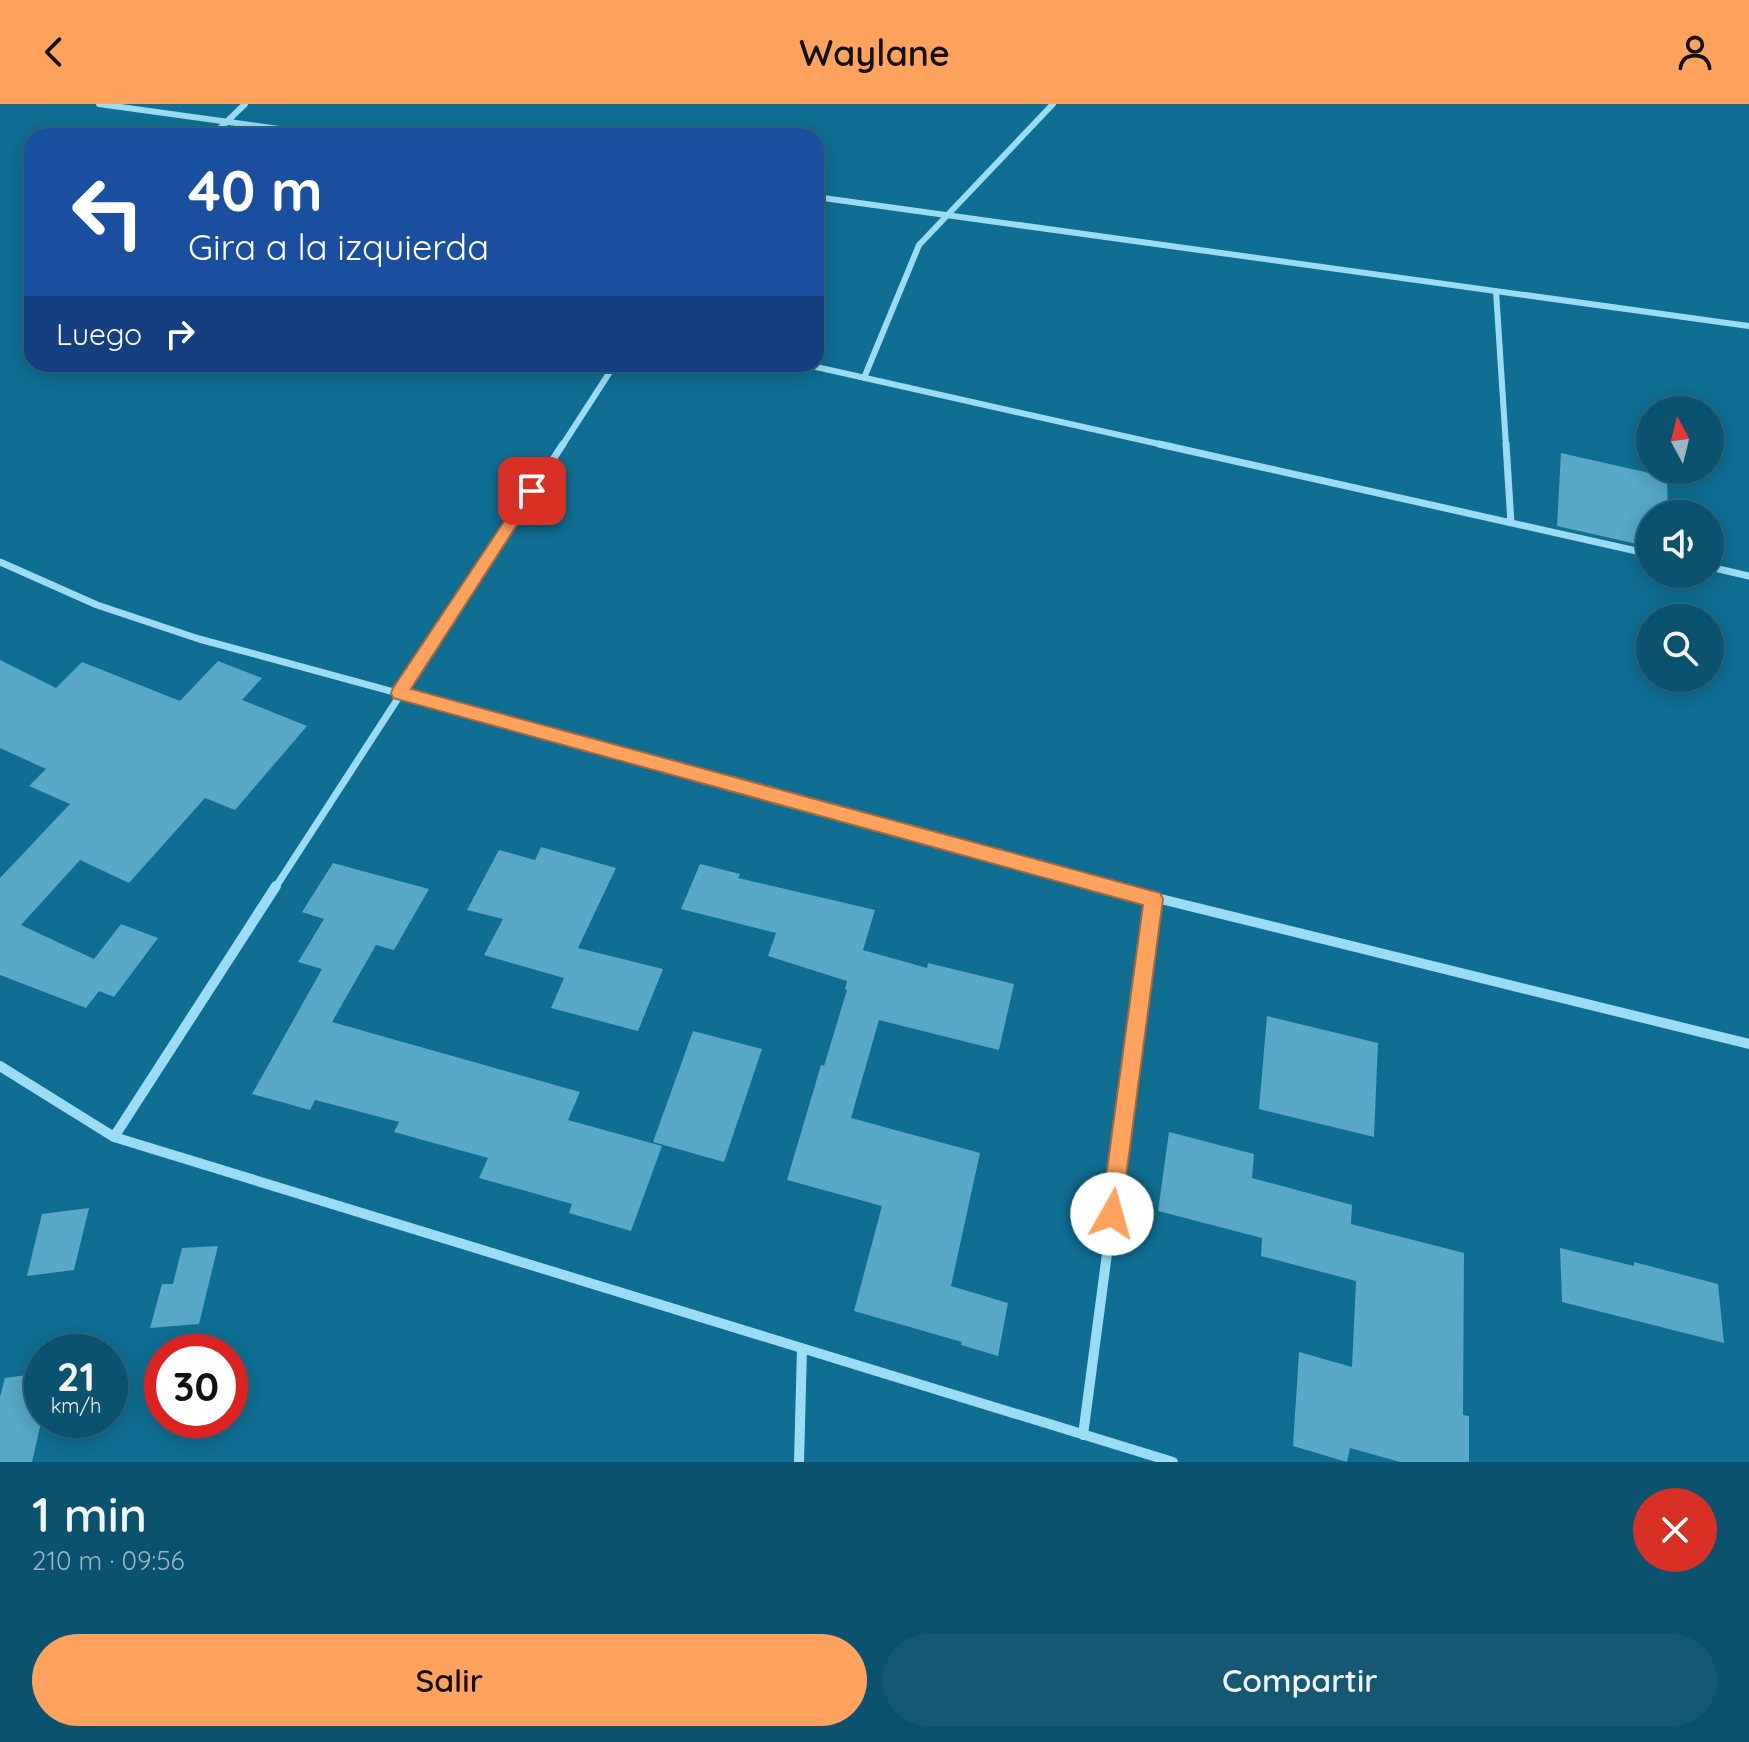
<!DOCTYPE html>
<html lang="es">
<head>
<meta charset="utf-8">
<style>
  :root { --surface:#0b526e; --page:#145873; --text:#f1f3f6; --muted:#9ab6c2; --line:#2b6981; --accent:#ffa25e }
  body { margin:0; font-family:Quicksand,sans-serif; background:var(--page); color:var(--text); height:100vh; display:flex; flex-direction:column; font-size:30px; white-space:nowrap }
  * { box-sizing:border-box; margin:0 }
  p { font-size:26px; color:var(--muted) }
  .icon { flex:none; width:44px; height:44px; fill:none; stroke:currentColor; stroke-width:2; stroke-linecap:round; stroke-linejoin:round }
  .map { position:relative; height:1358px; overflow:hidden }
  .panel { display:flex; flex-direction:column; background:var(--surface); flex:1 }
  .panel>* { flex:none }
  .top-card { position:absolute; left:24px; top:24px; width:800px; height:244px; border-radius:24px; box-shadow:0 4px 20px #0003,0 0 0 2px var(--line); background:#1a4fa0; color:#fff; overflow:hidden }
  .needle { width:52px; rotate:353deg }
  .controls { position:absolute; left:1636px; top:292px; display:grid; gap:16px }
  .controls a { display:grid; place-items:center; width:88px; height:88px; border-radius:50%; background:var(--surface); box-shadow:0 4px 20px #0003,0 0 0 2px var(--line); font-size:40px }
  .speed { position:absolute; left:24px; top:1230px; display:flex; gap:16px; font-size:40px; font-weight:700; text-align:center }
  .speed>* { display:grid; place-content:center; width:104px; height:104px; border-radius:50%; background:var(--surface); box-shadow:0 4px 20px #0003,0 0 0 2px var(--line); line-height:1 }
  .speed small { font-size:20px; font-weight:400 }
  .speed .limit { border:12px solid #d22; background:#fff; color:#111 }
  .pin { position:absolute; display:grid; place-items:center; width:68px; height:68px; color:#fff; margin:-34px; border-radius:16px; box-shadow:0 4px 12px #0006 }
  .me { position:absolute; width:88px; margin:-44px; rotate:7deg; stroke-linejoin:round; filter:drop-shadow(0 0 6px #0008) }
  .turn { display:flex; align-items:center; gap:28px; height:168px; padding:0 32px; font-size:36px }
  .turn .icon { width:104px; height:104px; stroke-width:2.5 }
  .turn b { display:block; font-size:56px; line-height:68px }
  .then { display:flex; align-items:center; height:76px; padding:0 32px; background:#0003; gap:16px; font-size:30px }
  .round { display:grid; place-items:center; flex:none; width:84px; height:84px; border-radius:42px; background:var(--page) }
  .summary { display:flex; align-items:center; justify-content:space-between; height:136px; padding:0 32px }
  h1 { font-size:48px; font-weight:600; line-height:60px }
  .button { display:flex; gap:16px; margin-top:auto; padding:16px 32px }
  .button a { flex:1; height:92px; border-radius:48px; background:var(--accent); color:#111; font-size:32px; font-weight:600; line-height:92px; text-align:center }
  .button a+a { background:var(--page); color:var(--text) }
  header { display:flex; justify-content:space-between; align-items:center; height:104px; padding:0 32px; background:var(--accent); color:#111; font-size:36px; font-weight:600 }
  .map>svg:first-child { display:block }
</style>
</head>
<body>
<header><svg class="icon" aria-label="back" viewBox="0 0 24 24"><path d="M15 5l-7 7 7 7"/></svg>Waylane<svg class="icon" aria-label="person" viewBox="0 0 24 24"><circle cx="12" cy="8" r="4"/><path d="M4 21q1-7 8-7t8 7"/></svg></header>
<div class="map">
<svg width="1749" height="1358" viewBox="0 0 1749 1358">
  <rect width="100%" height="100%" fill="#0f6e92"/>
  <path fill="#58a8c6" d="M1561,349l106,24 1,37h-18v33l-93,-21z
    M0,556l56,28 26,-26 98,39 38,-40 44,17 -20,22 65,26 -72,84 -30,-12 -76,85 -49,-23 -59,65 73,34 27,-35 37,14 -44,59 -15,-6 -13,17 -86,-33v-97l70,-74 -41,-18 17,-17 -46,-21z
    M541,743l75,21 -38,80 85,21 -25,62 -87,-23 13,-30 -80,-23 19,-36 -36,-9 32,-60 36,10z
    M333,759l96,26 -35,61 -18,-5 -44,77 248,70 -12,28 94,26 -31,85 -62,-18 3,-9 -93,-26 9,-20 -94,-26 5,-10 -84,-22 -5,10 -58,-16 70,-125 -24,-7 26,-43 -22,-7z
    M700,760l40,10 -2,4 137,32 -12,40 64,18 1,-5 86,21 -15,66 -120,-30 -28,98 129,35 -29,133 57,17 -10,53 -37,-11 1,-3 -108,-31 28,-105 -95,-26 34,-115 3,1 23,-76 -2,-1 2,-8 -79,-25 8,-23 -95,-24z
    M1267,912l111,27 -4,94 -115,-28z
    M693,927l69,18 -38,113 -71,-20z
    M1169,1028l85,22 -2,24 100,27 -1,19 113,29 -1,162 6,1v46h-69l-50,-14 -3,14 -54,-16 6,-94 53,15 4,-86 -95,-25 1,-18 -104,-27z
    M89,1104l-15,62 -47,6 15,-62z
    M218,1142l-19,78 -49,4 12,-44h11l9,-36z
    M1560,1144l74,18v-4l84,22 6,59 -162,-41z
    M42,1269v45l-10,44h-32v-65l5,-19z"/>
  <g fill="none" stroke-linecap="round" stroke-linejoin="round">
    <path stroke="#9bdcf4" stroke-width="6" d="M99,0l231,32
      M212,32l33,-32
      M816,93l933,129
      M1496,187l10,155
      M803,260l365,82
      M864,274l55,-133 134,-141
      M562,342l53,-82"/>
    <path stroke="#9bdcf4" stroke-width="7" d="M1159,340l491,110
      M1506,340l5,79
      M0,458l97,43 102,34 916,249
      M1710,463l39,9
      M275,784l288,-444"/>
    <path stroke="#9bdcf4" stroke-width="10" d="M1108,782l641,158
      M0,962l114,71 1059,325
      M114,1033l162,-251
      M1083,1331l71,-536
      M799,1358l3,-114"/>
  </g>
  <path fill="#ffa25e" stroke="#a6693d" stroke-width="2" d="M532,381l8,6 -3,3 -126,195 749,204 3,6 -43,323 -8,3 -8,-3 -3,-8 42,-309 -750,-207 -2,-5 2,-5 134,-201z"/>
</svg>
<div class="controls">
<a><svg class="needle" viewBox="-14 -14 28 28"><path d="M0-13l5 13h-10z" fill="#e53935"/><path d="M0 13l5-13h-10z" fill="#9ab6c2"/></svg></a>
<a><svg class="icon" aria-label="sound" viewBox="0 0 24 24"><path d="M4 9h4l5-4v14l-5-4H4zM17 9q2 3 0 6"/></svg></a>
<a><svg class="icon" aria-label="search" viewBox="0 0 24 24"><circle cx="10" cy="10" r="6"/><path d="M15 15l6 6"/></svg></a>
</div>
<div class="speed"><div>21<small>km/h</small></div><div class="limit">30</div></div>
<div class="pin" style="left:532px;top:387px;background:#d93025"><svg class="icon" aria-label="arrive" viewBox="0 0 24 24"><path d="M6 21V4h12l-3 4 3 4H6"/></svg></div>
<svg class="me" style="left:1112px;top:1110px" viewBox="-20 -20 40 40"><circle r="19" fill="#fff"/><path d="M0-13L10 11 0 6-10 11z" fill="#ffa25e"/></svg>
<div class="top-card">
<div class="turn"><svg class="icon" aria-label="left" viewBox="0 0 24 24"><path d="M17 20v-9H6M10 6l-5 5 5 5"/></svg><div><b>40 m</b>Gira a la izquierda</div></div>
<div class="then">Luego<svg class="icon" aria-label="right" viewBox="0 0 24 24"><path d="M7 20v-9h11M14 6l5 5-5 5"/></svg></div>
</div>
</div>
<section class="panel">
<div class="summary"><div><h1>1 min</h1><p>210 m · 09:56</p></div><a class="round" style="background:#d93025;color:#fff"><svg class="icon" aria-label="close" viewBox="0 0 24 24"><path d="M6 6l12 12M18 6L6 18"/></svg></a></div>
<div class="button"><a>Salir</a><a>Compartir</a></div>
</section>
</body>
</html>
